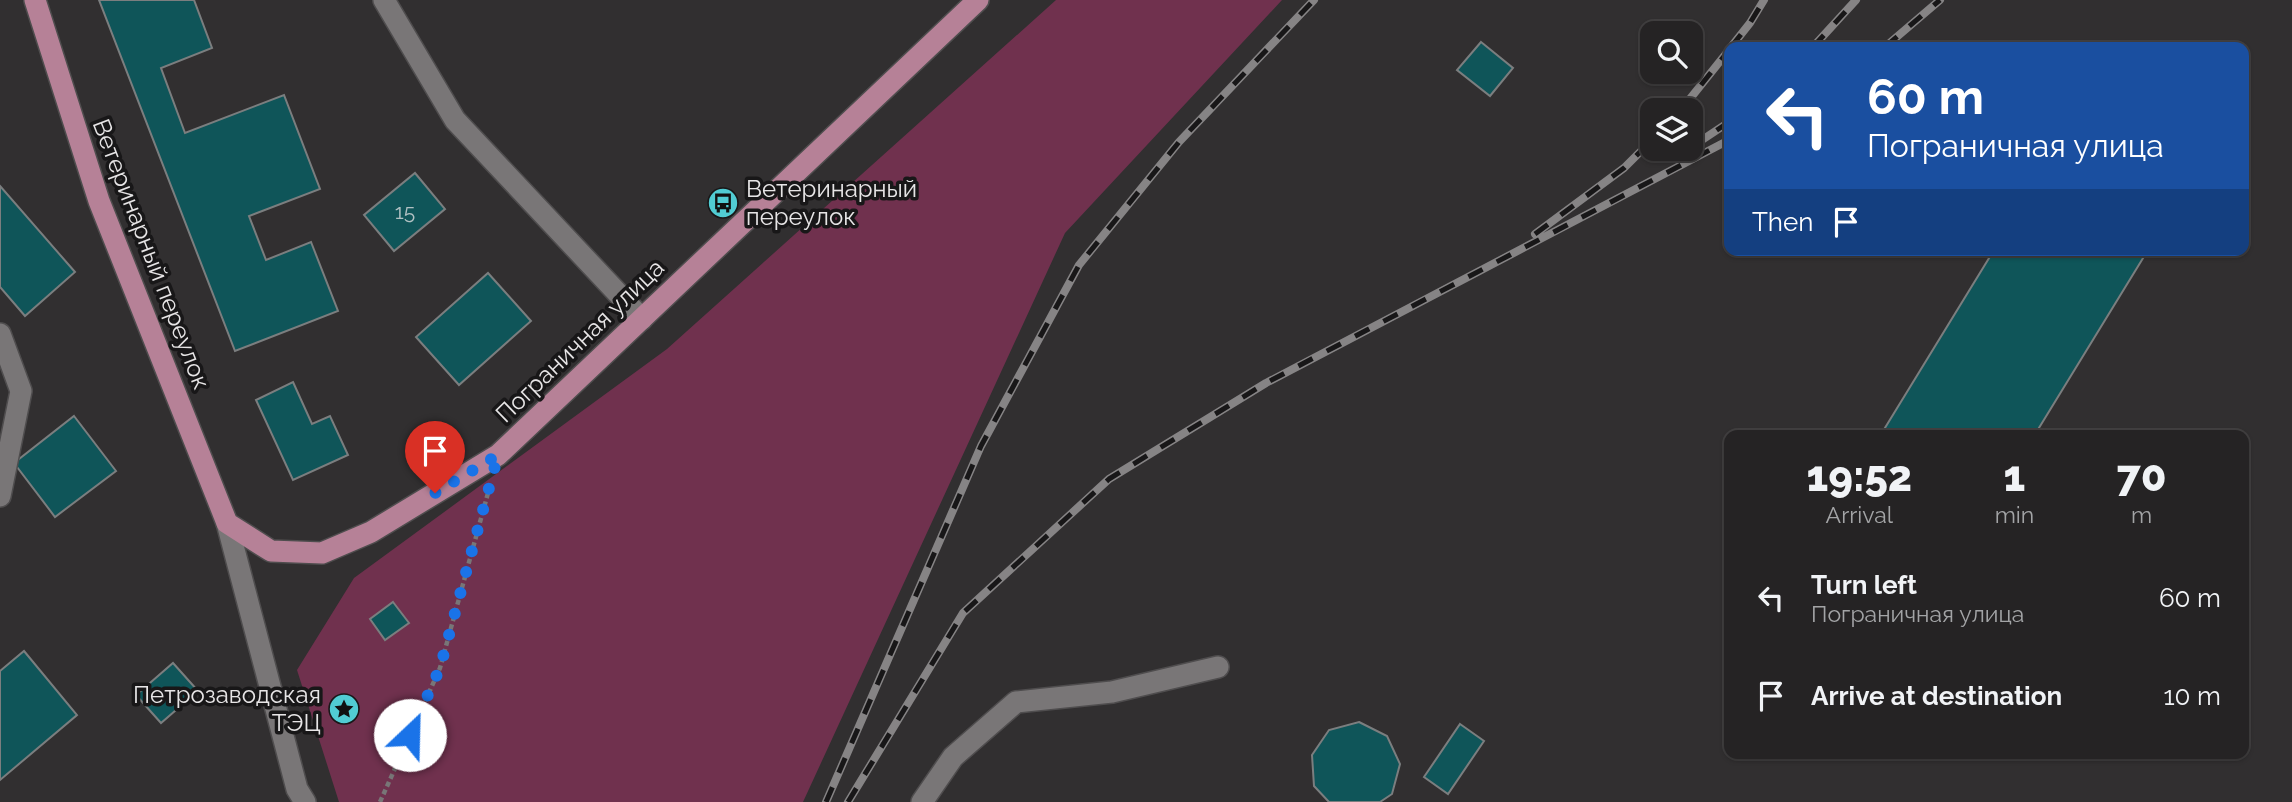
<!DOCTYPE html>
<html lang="en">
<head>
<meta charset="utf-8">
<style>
  :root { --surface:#252324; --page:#2d2b2c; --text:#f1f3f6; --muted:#a3a4a6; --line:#424041 }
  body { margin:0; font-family:Raleway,sans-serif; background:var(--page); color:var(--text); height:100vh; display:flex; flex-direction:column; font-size:26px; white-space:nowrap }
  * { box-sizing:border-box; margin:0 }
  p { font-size:23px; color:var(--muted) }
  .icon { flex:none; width:38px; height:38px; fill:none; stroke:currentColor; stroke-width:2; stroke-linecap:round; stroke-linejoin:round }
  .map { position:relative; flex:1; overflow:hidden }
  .side { position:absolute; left:1724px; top:430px; width:525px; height:329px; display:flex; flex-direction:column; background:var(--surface); border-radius:14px; box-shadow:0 2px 5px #0004,0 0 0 2px var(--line) }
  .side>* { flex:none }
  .hud { position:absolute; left:1724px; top:42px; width:525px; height:214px; border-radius:14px; box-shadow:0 2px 5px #0004,0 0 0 2px var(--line); background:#1a4fa0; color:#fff; overflow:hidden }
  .controls { position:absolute; left:1640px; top:21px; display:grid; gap:14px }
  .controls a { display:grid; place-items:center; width:63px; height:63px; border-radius:14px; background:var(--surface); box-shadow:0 2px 5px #0004,0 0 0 2px var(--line); font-size:35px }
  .pin { position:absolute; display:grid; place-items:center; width:60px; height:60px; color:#fff; margin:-72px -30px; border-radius:50% 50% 50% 0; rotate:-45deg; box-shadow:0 0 7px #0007 }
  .pin .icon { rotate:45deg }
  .me { position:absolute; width:77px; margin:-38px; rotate:24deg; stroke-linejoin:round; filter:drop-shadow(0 0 5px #0008) }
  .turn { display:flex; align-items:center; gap:24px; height:147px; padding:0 28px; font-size:32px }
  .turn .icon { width:91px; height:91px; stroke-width:2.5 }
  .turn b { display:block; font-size:49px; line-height:60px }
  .then { display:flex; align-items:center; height:66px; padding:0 28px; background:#0003; gap:14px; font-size:26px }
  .eta { display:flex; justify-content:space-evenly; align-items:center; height:119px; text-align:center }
  .eta b { font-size:42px; font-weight:800; line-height:49px }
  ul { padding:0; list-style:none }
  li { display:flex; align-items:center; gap:21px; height:98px; padding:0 28px }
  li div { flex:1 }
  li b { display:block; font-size:26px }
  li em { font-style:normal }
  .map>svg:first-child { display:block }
</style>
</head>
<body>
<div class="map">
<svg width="2292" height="802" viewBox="0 0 2292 802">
  <rect width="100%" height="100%" fill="#312f30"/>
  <path fill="#70314e" d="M1056,0h226l-217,233 -262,569h-464l-42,-132 57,-92 313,-229z"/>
  <path fill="#0f5559" stroke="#7b7e7f" stroke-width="2" d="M99,0h95l18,48 -51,20 24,65 99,-38 36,94 -71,27 17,44 45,-18 27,69 -103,40z
    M1481,42l32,26 -23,28 -33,-26z
    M415,173l30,36 -51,42 -30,-36z
    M0,186l75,86 -50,44 -25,-29z
    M1994,250h154l-114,186h-154z
    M488,273l43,48 -72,64 -43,-48z
    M293,382l19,42 18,-8 18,39 -55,25 -37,-80z
    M74,416l42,55 -61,46 -41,-54z
    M393,602l16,21 -24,17 -15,-21z
    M24,651l53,64 -77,65v-109z
    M173,663l25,28 -37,32 -25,-28z
    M1359,722l28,14 13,28 -8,30 -12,8h-51l-15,-16 -2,-31 17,-25z
    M1460,724l24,17 -36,53 -24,-17z"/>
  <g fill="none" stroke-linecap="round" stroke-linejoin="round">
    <g stroke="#4f4d4e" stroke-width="24">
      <path id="minor" d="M384,0l71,120 187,199
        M0,334l21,57 -21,105
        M227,523l70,266 8,13
        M922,802l31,-45 63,-55 96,-10 106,-25"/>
    </g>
    <g stroke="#4f4d4e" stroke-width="24">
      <path id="major" d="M35,0l64,201 128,322 44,28 51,2 49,-21 127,-77 480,-455"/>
    </g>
    <path stroke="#787677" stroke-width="4.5" stroke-dasharray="5 3.5" stroke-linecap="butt" d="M380,802l60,-134 48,-175"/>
    <use href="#minor" stroke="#797677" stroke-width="21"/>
    <use href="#major" stroke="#b68197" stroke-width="21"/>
    <g stroke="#868485" stroke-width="8">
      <path id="rail" d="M1731,47l19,-24 14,-23
        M1813,47l43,-47
        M1885,47l55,-47
        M1681,110l48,-60
        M1690,148l39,-26
        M1535,234l89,-66 28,-28
        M826,802l155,-356 98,-181 100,-123 135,-142
        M848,802l115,-189 146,-134 157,-96 463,-243"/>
    </g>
    <use href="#rail" stroke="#181718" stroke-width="5" stroke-dasharray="16" stroke-linecap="butt"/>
  </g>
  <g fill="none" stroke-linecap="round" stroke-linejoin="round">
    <path stroke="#1a73e8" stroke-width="12" stroke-dasharray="0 21.6" d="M410,735l30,-67 58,-213 -63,38"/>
  </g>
  <defs>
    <g id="bus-disc" transform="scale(1.575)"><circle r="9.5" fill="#51ccd3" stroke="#181718"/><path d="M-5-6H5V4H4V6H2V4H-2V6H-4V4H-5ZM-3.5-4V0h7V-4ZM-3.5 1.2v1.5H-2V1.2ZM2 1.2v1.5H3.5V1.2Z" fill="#111"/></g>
    <g id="sight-disc" transform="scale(1.575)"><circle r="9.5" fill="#51ccd3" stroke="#181718"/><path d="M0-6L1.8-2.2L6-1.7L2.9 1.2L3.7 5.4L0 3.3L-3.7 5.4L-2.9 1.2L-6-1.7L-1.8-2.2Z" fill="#111"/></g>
  </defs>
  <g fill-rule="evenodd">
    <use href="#bus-disc" x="723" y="203"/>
    <use href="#sight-disc" x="344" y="709"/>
  </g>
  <g text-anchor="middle" stroke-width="7" stroke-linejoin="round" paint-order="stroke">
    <g font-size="21" fill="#b1c1c3">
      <text x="405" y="219">15</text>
    </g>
    <g font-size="24" fill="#e7e5e6" stroke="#181718" text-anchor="start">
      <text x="746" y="197">Ветеринарный<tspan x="746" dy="28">переулок</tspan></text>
      <text x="321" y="703" text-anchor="end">Петрозаводская<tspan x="321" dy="28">ТЭЦ</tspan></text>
    </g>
    <g font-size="24" fill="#e7e5e6" stroke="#181718">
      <text transform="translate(151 254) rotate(69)" y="8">Ветеринарный переулок</text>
      <text transform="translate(580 341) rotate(-44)" y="8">Пограничная улица</text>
    </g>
  </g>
</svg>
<div class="controls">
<a><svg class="icon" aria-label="search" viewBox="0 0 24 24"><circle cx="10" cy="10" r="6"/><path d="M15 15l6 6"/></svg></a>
<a><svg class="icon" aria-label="layers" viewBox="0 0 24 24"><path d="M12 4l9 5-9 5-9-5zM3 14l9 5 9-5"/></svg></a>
</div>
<div class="pin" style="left:435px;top:493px;background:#d93025"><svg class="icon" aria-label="arrive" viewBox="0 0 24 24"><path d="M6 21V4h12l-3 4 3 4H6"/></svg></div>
<svg class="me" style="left:410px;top:735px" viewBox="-20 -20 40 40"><circle r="19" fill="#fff"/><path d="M0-13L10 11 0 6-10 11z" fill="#1a73e8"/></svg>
<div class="hud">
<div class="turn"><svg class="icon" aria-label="left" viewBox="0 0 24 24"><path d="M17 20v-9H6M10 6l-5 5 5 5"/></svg><div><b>60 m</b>Пограничная улица</div></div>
<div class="then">Then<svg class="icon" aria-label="arrive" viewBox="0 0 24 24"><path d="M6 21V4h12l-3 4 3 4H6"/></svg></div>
</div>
<section class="side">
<div class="eta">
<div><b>19:52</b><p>Arrival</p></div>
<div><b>1</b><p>min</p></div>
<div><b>70</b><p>m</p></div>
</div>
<ul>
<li><svg class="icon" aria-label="left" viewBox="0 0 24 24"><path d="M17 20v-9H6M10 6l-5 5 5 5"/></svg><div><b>Turn left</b><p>Пограничная улица</p></div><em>60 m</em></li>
<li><svg class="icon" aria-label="arrive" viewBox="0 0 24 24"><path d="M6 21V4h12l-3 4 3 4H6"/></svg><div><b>Arrive at destination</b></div><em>10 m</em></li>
</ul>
</section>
</div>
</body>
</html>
